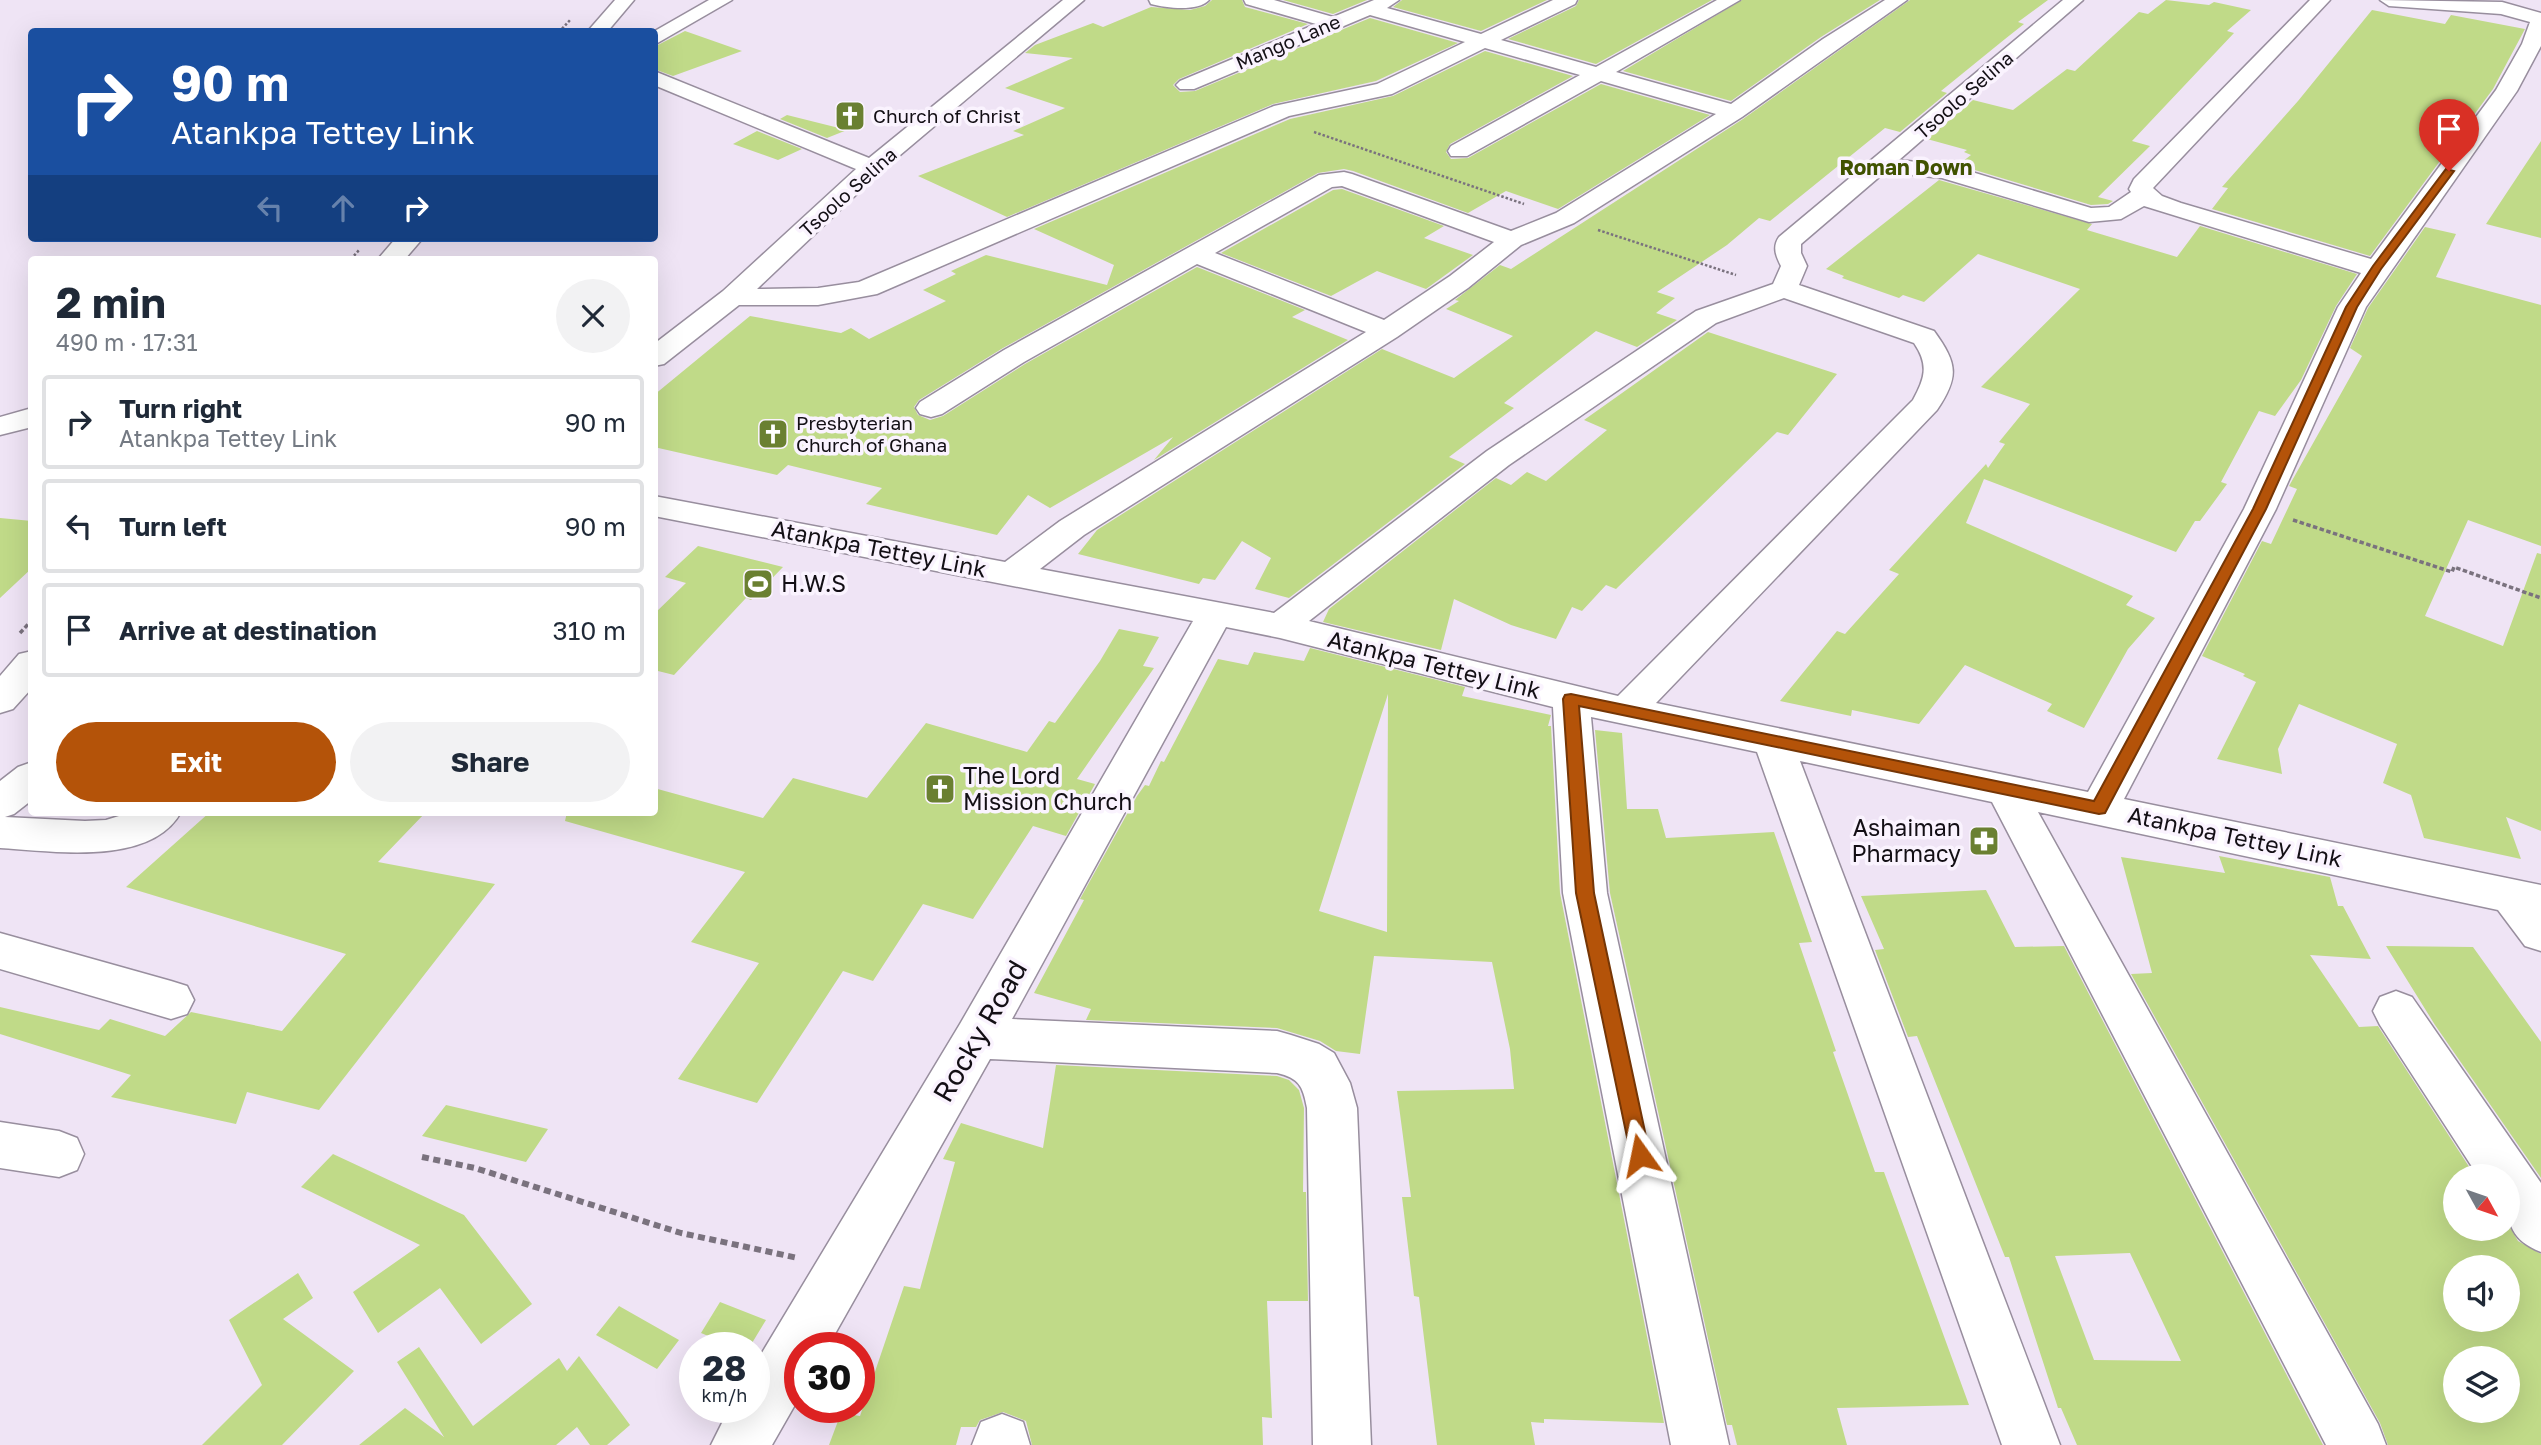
<!DOCTYPE html>
<html lang="en">
<head>
<meta charset="utf-8">
<style>
  :root { --surface:#fff; --page:#f2f2f3; --text:#1f2937; --muted:#747a83; --line:#e0e1e3; --accent:#b45309 }
  body { margin:0; font-family:"Golos Text",sans-serif; background:var(--page); color:var(--text); height:100vh; display:flex; flex-direction:column; font-size:26px; white-space:nowrap }
  * { box-sizing:border-box; margin:0 }
  p { font-size:23px; color:var(--muted) }
  .icon { flex:none; width:38px; height:38px; fill:none; stroke:currentColor; stroke-width:2; stroke-linecap:round; stroke-linejoin:round }
  .map { position:relative; flex:1; overflow:hidden }
  .sheet { position:absolute; left:28px; top:256px; width:630px; height:560px; display:flex; flex-direction:column; background:var(--surface); border-radius:7px; box-shadow:0 7px 28px #0002 }
  .sheet>* { flex:none }
  .hud { position:absolute; left:28px; top:28px; width:630px; height:214px; border-radius:7px; box-shadow:0 7px 28px #0002; background:#1a4fa0; color:#fff; overflow:hidden }
  .needle { width:46px; rotate:130deg }
  .buttons { position:absolute; left:2443px; top:1164px; display:grid; gap:14px }
  .buttons a { display:grid; place-items:center; width:77px; height:77px; border-radius:50%; background:var(--surface); box-shadow:0 7px 28px #0002; font-size:35px }
  .speed { position:absolute; left:679px; top:1332px; display:flex; gap:14px; font-size:35px; font-weight:700; text-align:center }
  .speed>* { display:grid; place-content:center; width:91px; height:91px; border-radius:50%; background:var(--surface); box-shadow:0 7px 28px #0002; line-height:1 }
  .speed small { font-size:18px; font-weight:400 }
  .speed .limit { border:10px solid #d22; background:#fff; color:#111 }
  .pin { position:absolute; display:grid; place-items:center; width:60px; height:60px; color:#fff; margin:-72px -30px; border-radius:50% 50% 50% 0; rotate:-45deg; box-shadow:0 0 7px #0007 }
  .pin .icon { rotate:45deg }
  .me { position:absolute; width:77px; margin:-38px; rotate:348deg; stroke-linejoin:round; filter:drop-shadow(0 0 5px #0008) }
  .turn { display:flex; align-items:center; gap:24px; height:147px; padding:0 28px; font-size:32px }
  .turn .icon { width:91px; height:91px; stroke-width:2.5 }
  .turn b { display:block; font-size:49px; line-height:60px }
  .lanes { display:flex; align-items:center; height:66px; padding:0 28px; background:#0003; justify-content:center; gap:35px; direction:ltr }
  .lanes .off { opacity:.35 }
  .round { display:grid; place-items:center; flex:none; width:74px; height:74px; border-radius:37px; background:var(--page) }
  .head { display:flex; align-items:center; justify-content:space-between; height:119px; padding:0 28px }
  h1 { font-size:42px; font-weight:700; line-height:52px }
  .button { display:flex; gap:14px; margin-top:auto; padding:14px 28px }
  .button a { flex:1; height:80px; border-radius:42px; background:var(--accent); color:#fff; font-size:28px; font-weight:700; line-height:80px; text-align:center }
  .button a+a { background:var(--page); color:var(--text) }
  ul { padding:0; list-style:none }
  li { display:flex; align-items:center; gap:21px; height:94px; margin:0 14px 10px; padding:0 14px; border:4px solid var(--line); border-radius:7px }
  li div { flex:1 }
  li b { display:block; font-size:26px }
  li em { font-style:normal }
  .map>svg:first-child { display:block }
</style>
</head>
<body>
<div class="map">
<svg width="2541" height="1445" viewBox="0 0 2541 1445">
  <rect width="100%" height="100%" fill="#efe4f5"/>
  <path fill="#c0da88" fill-rule="evenodd" d="M1212,0h30l3,7 63,17 -129,55 -6,6 7,7 15,-1 175,-73 88,25 -82,38 -103,23 -266,113 -89,-41 106,-41 -11,-4 52,-23 -60,-20 68,-30 -48,-5 10,-8 58,-22 10,4 48,-20 39,3 15,-4z
    M1283,0h84l-34,14z
    M1402,0h145l-66,31 -88,-24z
    M1579,0h133l-116,64 -88,-25 68,-33z
    M1742,0h138l-59,37 -90,64 -108,-30z
    M1910,0h138l-30,22 6,2 -19,15 -64,52 6,2 -47,39 -15,-4 -115,93 -11,-3 -32,27 -70,47 18,6 -19,15 21,7 -40,27 -41,-16 -92,72 10,5 -65,49 16,7 -176,134 -34,-9 16,-31 -29,-17 -27,39 -12,-2 -4,6 -121,-30 19,-24 285,-181 72,29 59,-42 -67,-27 13,-8 -4,-1 45,-35 11,4 232,-150z
    M2166,0l43,5 5,-3 37,8 -24,21 7,2 -102,108 18,5 -52,51 15,4 -5,3 -17,1 -133,-40 13,-10 -7,-3 3,-2 -40,-11 46,-39 40,10 54,-41 8,2 64,-59 9,2z
    M2372,10l73,14 6,-9 74,14 -32,60 -123,167 -158,-47 16,-21 -6,-1 76,-86z
    M685,31l57,20 -69,25 -19,-7v-22z
    M1485,51l88,25 -123,68 -4,8 5,7 17,-1 133,-74 109,31 -152,94 -52,-18 -38,22 -115,-42 -9,-2 -26,4 -315,175 -84,52 -5,7 4,8 12,5 13,-4 82,-52 172,-97 108,43 -13,7 56,23 -194,120 19,-23 -123,71 -22,-13 -31,40 -131,-31 16,-16 -94,-23 -11,10 -123,-28v-52l96,-79 91,17 10,-5 18,11 77,-38 -23,-11 33,-16 -5,-3 35,-16 121,30 7,-20 -80,-36 256,-110 103,-23z
    M787,115l60,15 -20,8 -47,-19z
    M757,131l45,18 -24,11 -45,-16z
    M2541,141v97l-55,-14z
    M1939,180l153,44 -5,6 90,27 23,-31 157,48 -21,32 -35,74 -26,36 -16,-5 -38,71 6,2 -27,37h-5l-19,31 -192,-73 -18,44 167,73 -7,9 29,13 -27,31 -44,79 -37,-17 5,-7 -87,-39 -46,59 -67,-14 -1,6 -71,-15 57,-70 8,3 54,-60 -10,-4 97,-106 2,4 17,-24 -6,-2 31,-38 -49,-17 99,-98 -102,-35 -54,48 -21,-7 -4,3 -57,-20 2,-2 -18,-7z
    M1342,189l102,37 -20,12 49,17 -47,34 -49,-18 -46,25 -110,-43 112,-63z
    M2425,227l31,7 -20,43 105,28v241l-73,-26 -43,96 78,30 34,-93 4,1v277l-35,-14 15,42 -97,-21 -13,-43 -28,-12 14,-39 -98,-40 -21,45 4,25 -65,-15 39,-77 -13,-6 2,-2 -43,-18 60,-115 9,3 26,-55 -8,-3 73,-130 -12,-8 18,-40z
    M1708,332l129,42 -49,61 -11,-3 -161,157 -10,-4 -24,26 -10,-4 -16,32 -45,-14 -57,-26 -13,51 -118,-28 6,-13 167,-131 15,7 16,-13 19,9 61,-51 -23,-10z
    M0,518l32,3v47l-32,30z
    M698,546l85,21 -32,33 -5,-2 -72,77 -20,-5v-56l32,-31 -21,-6z
    M1119,629l40,8 -16,29 11,2 -77,111 18,5 -29,52 -33,-10 -60,93 -50,-15 -50,77 -30,-10 -86,132 -79,-24 81,-116 -68,-21 54,-70 -180,-51 2,-9h87v-24l109,30 30,-40 74,20 59,-75 101,29 22,-31 6,2 45,-62z
    M1310,648l155,39 -3,9 89,19 -3,11h3l9,167 104,530 -120,-4v4l-13,-1 4,23h-98l-18,-148 -5,-1 -12,-99h9l-14,-106 117,-2 -4,-40 -18,-87 -118,-6 -14,98 -24,-3 -16,-10 -43,-13 -191,-8 5,-11 -57,-16 50,-93 -4,-1 57,-103 8,-11 4,1 12,-25 3,1 54,-103 30,6 6,-13 50,9zM1388,694l-1,238 -68,-21z
    M1595,730l27,3 5,76h31l8,29 108,-6 38,110 -13,1 37,108 -3,1 42,120h9l85,233 -132,3 10,37h-110l-5,-20h-5l-117,-532z
    M210,812h216l-48,50 117,22 -176,226 -72,-18 -11,32 -125,-27 20,-22 -131,-41v-27l99,23 11,-11 55,17 26,-24 91,19 64,-77 -220,-67z
    M2219,856l111,21 8,29h5l28,53 -61,-4 49,72 19,-1 97,150h-20v52h53v-4l10,17 23,13v191h-153l-8,-22 -249,-449 21,-1 -31,-116 104,16zM2455,1267h53v53h-53zM2455,1358h53v52h-53z
    M1986,890l29,57 49,-1 259,499h-246l-16,-37h-3l-49,-151h-4l-88,-221 -9,1 -33,-87 9,-1 -23,-53zM2130,1253l51,108 -87,-1 -39,-104z
    M2386,946l87,1 68,95v136l-106,-153z
    M1056,1065l221,11 12,4 10,10 5,18 -1,84h3l2,109h-41l5,117 -10,-1 1,28h-231l-6,-24 -23,-9 -23,8 -4,7h-15l-5,18h-127l12,-32 19,3 44,-130 16,3 35,-127 -12,-3 18,-36 82,25z
    M446,1105l102,24 -22,33 -104,-26z
    M333,1154l131,61 68,89 -51,40 -41,-56 -62,45 -25,-41 67,-47 -119,-58z
    M298,1273l15,25 -30,21 71,52 -72,74h-80l60,-60 -33,-65z
    M720,1302l46,18 -17,28h-12l-36,-15z
    M619,1306l60,34 -22,29 -61,-34z
    M419,1347l54,79 86,-68 8,13 12,-15 51,69 -23,20h-17l-13,-18 -21,18h-197l46,-37 39,29 -47,-75z"/>
  <g fill="none" stroke-linecap="round" stroke-linejoin="round">
    <g stroke="#988e9e" stroke-width="3">
      <path id="minor" d="M709,0h23l-78,45 -1,-13z
        M1063,0h21l-204,172 -123,117 61,-1 41,-6 415,-176 103,-22 88,-42 -95,-27 -176,74h-14l-4,-4 4,-4 136,-57 -70,-20 -2,-4h30l59,17 41,-17h25l-12,8 94,26 72,-34h24l-2,4 -74,36 95,27 121,-67h23l-124,72 115,32 92,-65 62,-39h22l-165,117 -168,106 -53,22 -53,43 -71,49 -313,198 -44,34 234,44 213,-162 209,-140 77,-27 8,-18c-5,-10 -9,-19 -2,-29l284,-237h20l-184,160 53,6 139,42 18,-1 22,-15 -2,-3 5,-10 176,-179h20l-177,188 9,8 19,7 190,56 125,-169 26,-46 8,-22 -29,-8 -112,-8 -9,-6 122,2 39,11v33l-24,45 -151,216 -90,202 -152,290 417,86v66l-16,-5 -27,-36 -460,-98 340,612 8,21h-60l-334,-643 -192,-41 260,684h-58l-245,-693 -166,-35 16,176 122,552h-58l-108,-552 -10,-186 -273,-69 -54,-11 -214,392 265,12 14,4 28,9 15,9 16,30 7,25 14,337h-58l-6,-337c-4,-22 -8,-30 -30,-35l-287,-14 -163,289h-27v48l-28,49h-61l19,-38h24v-41l206,-342 233,-403 -539,-105v-20l351,66 55,-41 306,-189 -169,-68 -173,98 -82,52 -11,3 -11,-3 -4,-6 4,-6 84,-52 315,-175 25,-3 8,2 159,57 45,-18 160,-99 -115,-33 -134,75h-16l-3,-5 3,-5 129,-71 -95,-27 -93,46 -103,22 -412,178 -59,11h-79l-75,59 -10,2v-22l69,-53 133,-122 -202,-84v-14l215,87zM1885,172l57,6 147,44 32,-3 23,-13 217,67 -23,34 -94,202 -156,283 -432,-89 281,-293c23,-34 20,-47 -3,-79l-135,-46 8,-19 -6,-13v-9zM1342,186l152,56 -44,34 -66,44 -169,-67 117,-66zM1784,298l130,45c15,22 11,35 -1,57l-295,296 -309,-75 200,-156 207,-142z
        M1149,0h60c-11,12 -42,8 -58,4z
        M32,408v19l-32,8v-18z
        M32,762v38l-18,14 -9,3 80,4 21,-1 26,-8h49c-30,55 -129,39 -181,36v-67l18,-14z
        M0,933l171,48 16,5 7,14 -7,14 -16,5 -171,-50z
        M2396,991l16,6 129,186v69c-39,-15 -33,-40 -33,-76h-30l-98,-151 -7,-14 7,-14z
        M0,1122l59,9 18,7 7,16 -7,16 -18,7 -59,-9z
        M1002,1414l21,8 7,23h-58l9,-23z"/>
    </g>
    <g stroke="#988e9e" stroke-width="3">
      <path id="major" d="M615,0h19l-27,32h-20z
        M396,238h27l-18,21h-27z
        M32,651v37l-19,21 -13,4v-37l19,-22z"/>
    </g>
    <path stroke="#7a727e" stroke-width="2.5" stroke-dasharray="2.5 2" stroke-linecap="butt" d="M559,32l12,-13
      M1314,132l210,72
      M1598,230l138,45
      M351,259l9,-10"/>
    <path stroke="#7a727e" stroke-width="3.5" stroke-dasharray="4.5 2.5" stroke-linecap="butt" d="M2293,520l159,52 2,-5 87,31
      M20,633l12,-13"/>
    <path stroke="#7a727e" stroke-width="6" stroke-dasharray="7 4.5" stroke-linecap="butt" d="M422,1157l53,11 206,65 117,25"/>
    <use href="#minor" fill="#fff" fill-rule="evenodd"/>
    <use href="#major" fill="#fff" fill-rule="evenodd"/>
  </g>
  <path fill="#b45309" stroke="#753606" stroke-width="2" d="M2446,169l8,2 -73,98 -24,38 -91,202 -161,304 -6,1 -520,-108 15,187 56,262 -3,6 -7,3 -8,-3 -56,-268 -13,-194 2,-4 6,-1 523,107 159,-292 93,-202 27,-41z"/>
  <defs>
    <g id="church-square" transform="scale(1.575)"><rect x="-9" y="-9" width="18" height="18" rx="4" fill="#6a8031" stroke="#faf3fe"/><path d="M-1.2-6h2.4v3.5h3.3v2.4h-3.3V6h-2.4V-.1h-3.3v-2.4h3.3Z" fill="#fff"/></g>
    <g id="stadium-square" transform="scale(1.575)"><rect x="-9" y="-9" width="18" height="18" rx="4" fill="#6a8031" stroke="#faf3fe"/><path d="M0-5a6.5 5 0 1 0 0 10a6.5 5 0 1 0 0-10ZM-3.5-1.8h7v3.6h-7Z" fill="#fff"/></g>
    <g id="pharmacy-square" transform="scale(1.575)"><rect x="-9" y="-9" width="18" height="18" rx="4" fill="#6a8031" stroke="#faf3fe"/><path d="M-2-6h4v4h4v4h-4v4h-4v-4h-4v-4h4Z" fill="#fff"/></g>
  </defs>
  <g fill-rule="evenodd">
    <use href="#church-square" x="850" y="116"/>
    <use href="#church-square" x="773" y="434"/>
    <use href="#stadium-square" x="758" y="584"/>
    <use href="#church-square" x="940" y="789"/>
    <use href="#pharmacy-square" x="1984" y="841"/>
  </g>
  <g text-anchor="middle" stroke-width="7" stroke-linejoin="round" paint-order="stroke">
    <g font-size="19" fill="#130f15" stroke="#faf3fe">
      <text transform="translate(1288 42) rotate(-23)" y="7">Mango Lane</text>
      <text transform="translate(1964 95) rotate(-41)" y="7">Tsoolo Selina</text>
      <text transform="translate(848 192) rotate(-42)" y="7">Tsoolo Selina</text>
    </g>
    <g font-size="19" fill="#130f15" stroke="#faf3fe" text-anchor="start">
      <text x="873" y="123">Church of Christ</text>
      <text x="796" y="430">Presbyterian<tspan x="796" dy="22">Church of Ghana</tspan></text>
    </g>
    <g font-size="21" font-weight="bold" fill="#405200" stroke="#faf3fe">
      <text x="1906" y="175">Roman Down</text>
    </g>
    <g font-size="23" fill="#130f15" stroke="#faf3fe">
      <text transform="translate(879 549) rotate(11)" y="8">Atankpa Tettey Link</text>
      <text transform="translate(1434 665) rotate(14)" y="8">Atankpa Tettey Link</text>
      <text transform="translate(2235 837) rotate(12)" y="8">Atankpa Tettey Link</text>
    </g>
    <g font-size="23" fill="#130f15" stroke="#faf3fe" text-anchor="start">
      <text x="781" y="592">H.W.S</text>
      <text x="963" y="784">The Lord<tspan x="963" dy="26">Mission Church</tspan></text>
      <text x="1961" y="836" text-anchor="end">Ashaiman<tspan x="1961" dy="26">Pharmacy</tspan></text>
    </g>
    <g font-size="28" fill="#130f15" stroke="#faf3fe">
      <text transform="translate(980 1031) rotate(-60)" y="10">Rocky Road</text>
    </g>
  </g>
</svg>
<div class="buttons">
<a><svg class="needle" viewBox="-14 -14 28 28"><path d="M0-13l5 13h-10z" fill="#e53935"/><path d="M0 13l5-13h-10z" fill="#747a83"/></svg></a>
<a><svg class="icon" aria-label="sound" viewBox="0 0 24 24"><path d="M4 9h4l5-4v14l-5-4H4zM17 9q2 3 0 6"/></svg></a>
<a><svg class="icon" aria-label="layers" viewBox="0 0 24 24"><path d="M12 4l9 5-9 5-9-5zM3 14l9 5 9-5"/></svg></a>
</div>
<div class="speed"><div>28<small>km/h</small></div><div class="limit">30</div></div>
<div class="pin" style="left:2449px;top:171px;background:#d93025"><svg class="icon" aria-label="arrive" viewBox="0 0 24 24"><path d="M6 21V4h12l-3 4 3 4H6"/></svg></div>
<svg class="me" style="left:1640px;top:1155px" viewBox="-20 -20 40 40"><path d="M0-17L14 15 0 8-14 15z" fill="#b45309" stroke="#fff" stroke-width="4"/></svg>
<div class="hud">
<div class="turn"><svg class="icon" aria-label="right" viewBox="0 0 24 24"><path d="M7 20v-9h11M14 6l5 5-5 5"/></svg><div><b>90 m</b>Atankpa Tettey Link</div></div>
<div class="lanes"><svg class="icon off" aria-label="left" viewBox="0 0 24 24"><path d="M17 20v-9H6M10 6l-5 5 5 5"/></svg><svg class="icon off" aria-label="ahead" viewBox="0 0 24 24"><path d="M12 20V5M6 11l6-6 6 6"/></svg><svg class="icon" aria-label="right" viewBox="0 0 24 24"><path d="M7 20v-9h11M14 6l5 5-5 5"/></svg></div>
</div>
<section class="sheet">
<div class="head"><div><h1>2 min</h1><p>490 m · 17:31</p></div><a class="round"><svg class="icon" aria-label="close" viewBox="0 0 24 24"><path d="M6 6l12 12M18 6L6 18"/></svg></a></div>
<ul>
<li><svg class="icon" aria-label="right" viewBox="0 0 24 24"><path d="M7 20v-9h11M14 6l5 5-5 5"/></svg><div><b>Turn right</b><p>Atankpa Tettey Link</p></div><em>90 m</em></li>
<li><svg class="icon" aria-label="left" viewBox="0 0 24 24"><path d="M17 20v-9H6M10 6l-5 5 5 5"/></svg><div><b>Turn left</b></div><em>90 m</em></li>
<li><svg class="icon" aria-label="arrive" viewBox="0 0 24 24"><path d="M6 21V4h12l-3 4 3 4H6"/></svg><div><b>Arrive at destination</b></div><em>310 m</em></li>
</ul>
<div class="button"><a>Exit</a><a>Share</a></div>
</section>
</div>
</body>
</html>
